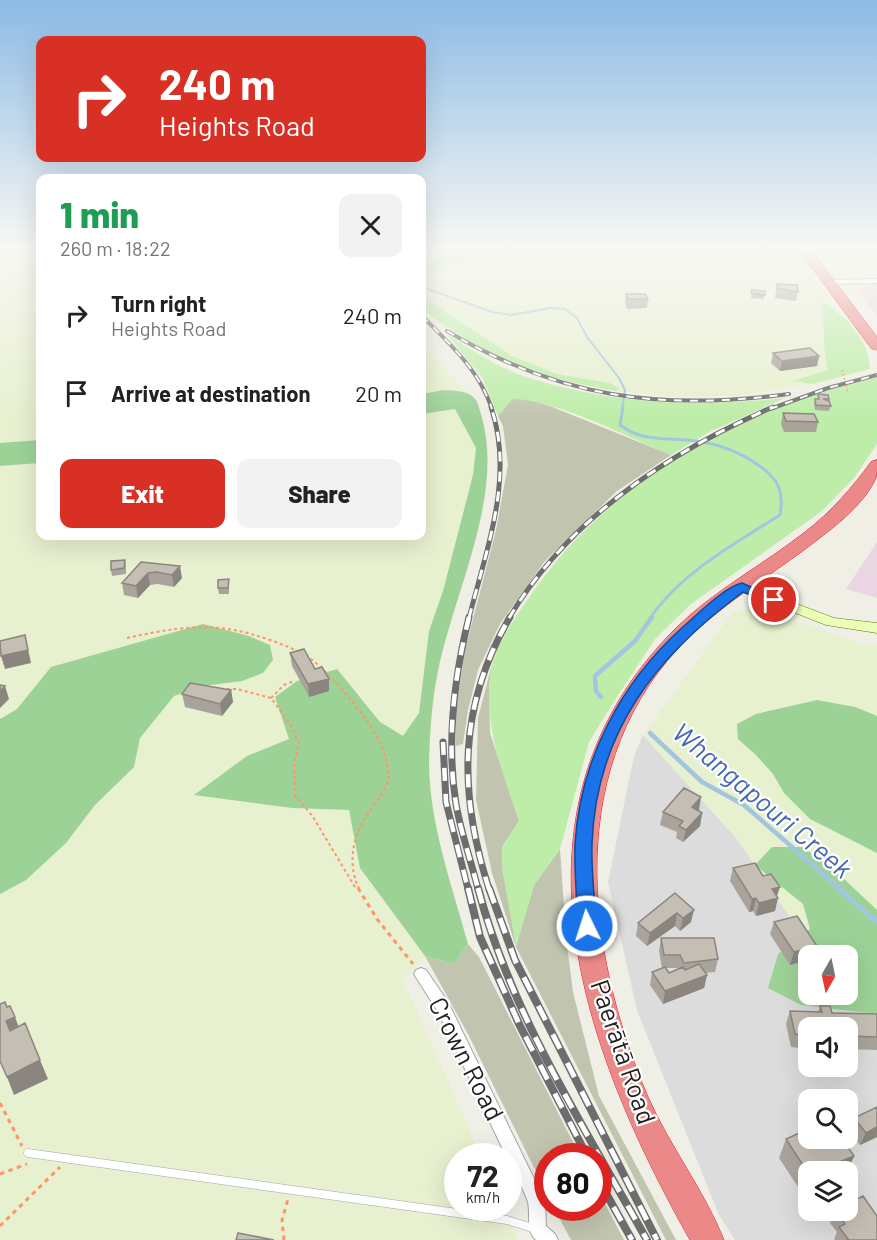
<!DOCTYPE html>
<html lang="en">
<head>
<meta charset="utf-8">
<style>
  :root { --surface:#fff; --page:#f2f2f2; --text:#222; --muted:#767676; --accent:#d93025 }
  body { margin:0; font-family:Barlow,sans-serif; background:var(--page); color:var(--text); height:100vh; display:flex; flex-direction:column; font-size:22px; white-space:nowrap }
  * { box-sizing:border-box; margin:0 }
  p { font-size:20px; color:var(--muted) }
  .icon { flex:none; width:33px; height:33px; fill:none; stroke:currentColor; stroke-width:2; stroke-linecap:round; stroke-linejoin:round }
  .map { position:relative; flex:1; overflow:hidden }
  .drawer { position:absolute; left:36px; top:174px; width:390px; height:366px; display:flex; flex-direction:column; background:var(--surface); border-radius:12px; box-shadow:0 6px 24px #0002 }
  .drawer>* { flex:none }
  .hud { position:absolute; left:36px; top:36px; width:390px; height:126px; border-radius:12px; box-shadow:0 6px 24px #0002; background:#d93025; color:#fff; overflow:hidden }
  .needle { width:39px; rotate:189deg }
  .buttons { position:absolute; left:798px; top:945px; display:grid; gap:12px }
  .buttons a { display:grid; place-items:center; width:60px; height:60px; border-radius:12px; background:var(--surface); box-shadow:0 6px 24px #0002; font-size:30px }
  .speed { position:absolute; left:444px; top:1143px; display:flex; gap:12px; font-size:30px; font-weight:700; text-align:center }
  .speed>* { display:grid; place-content:center; width:78px; height:78px; border-radius:50%; background:var(--surface); box-shadow:0 6px 24px #0002; line-height:1 }
  .speed small { font-size:15px; font-weight:400 }
  .speed .limit { border:9px solid #d22; background:#fff; color:#111 }
  .pin { position:absolute; display:grid; place-items:center; width:51px; height:51px; color:#fff; margin:-26px; border:3px solid #fff; border-radius:50%; box-shadow:0 2px 6px #0007 }
  .me { position:absolute; width:66px; margin:-33px; rotate:356deg; stroke-linejoin:round; filter:drop-shadow(0 0 4px #0008) }
  .turn { display:flex; align-items:center; gap:21px; height:126px; padding:0 24px; font-size:27px }
  .turn .icon { width:78px; height:78px; stroke-width:2.5 }
  .turn b { display:block; font-size:42px; line-height:51px }
  .round { display:grid; place-items:center; flex:none; width:63px; height:63px; border-radius:12px; background:var(--page) }
  .headline { display:flex; align-items:center; justify-content:space-between; height:102px; padding:0 24px }
  h1 { font-size:36px; font-weight:800; line-height:45px; color:#1e9e55 }
  .cta { display:flex; gap:12px; margin-top:auto; padding:12px 24px }
  .cta a { flex:1; height:69px; border-radius:12px; background:var(--accent); color:#fff; font-size:24px; font-weight:800; line-height:69px; text-align:center }
  .cta a+a { background:var(--page); color:var(--text) }
  ul { padding:0; list-style:none }
  li { display:flex; align-items:center; gap:18px; height:78px; padding:0 24px }
  li div { flex:1 }
  li b { display:block; font-size:22px }
  li em { font-style:normal }
  .map>svg:first-child { display:block }
</style>
</head>
<body>
<div class="map">
<svg width="877" height="1240" viewBox="0 0 877 1240">
  <rect width="100%" height="100%" fill="#f0efe5"/>
  <path fill="#dddcdc" fill-rule="evenodd" d="M643,735l94,104 79,116 -8,1v38h40l29,10v236h-142l-16,-25 -82,-205 -29,-128 26,-126zM808,1028h40v38h-40zM808,1100h40v38h-40zM808,1172h40v38h-40z"/>
  <path fill="#ead6e2" d="M877,283v34l-20,-28z
    M877,542v56l-31,-9z"/>
  <path fill="#c1c5af" d="M512,399h15l23,7 121,49 -54,36 -72,70 -45,63 -22,46 -10,40 -5,34 -7,2v-36l9,-60 31,-120 12,-65 -5,-39 -5,-10z
    M492,664l-3,22 1,47 29,88 -17,26 14,99 18,-61 26,-36 6,89 7,54 26,104 77,144h-10l-150,-293 -24,-74 -16,-73 2,-82z
    M468,944l11,13 101,199h-32l-1,38 -78,-158 -44,-80 29,8z
    M599,1192l25,48h-53l-17,-32h44z"/>
  <path fill="#e7f0cf" d="M0,247h40v193l-40,3z
    M505,247h284l46,62 -12,-6 2,21 -2,17 6,30 -34,9 18,4 -79,12h-63l-55,-5 3,-3 -62,-14 -45,-18 -90,-60v-20l30,-10 26,-5 10,-9z
    M811,247h66v29l-43,1z
    M422,343l45,50 -24,-3 -21,4z
    M455,409l21,39 -3,27 -30,116 -14,40 -10,82 -16,23 -23,-14 -22,-29 -69,46 -42,17 5,45 40,7 57,2 11,58 65,88 -22,23 78,177h-23v52h46l14,32h-518v-774l40,-3v73h382v-122z
    M761,608l102,37 14,-1v360l-29,-48 -32,-1 -79,-116 -94,-104 90,-123z"/>
  <path fill="#bdeda8" d="M446,247h59l-17,5 -10,9 -26,5 -30,10v-11z
    M422,296l90,60 45,18 52,9 10,5 -3,3c-81,-14 -128,-32 -194,-82z
    M822,302c26,14 47,38 48,67l-57,15 -20,-3 35,-11c-6,-23 -3,-44 -6,-68z
    M446,334c23,14 46,30 72,40 84,30 179,34 267,24l-76,34 -38,23c-44,-18 -112,-55 -159,-56l-14,17 -16,-39z
    M877,377v67l-23,34 -32,33 -131,93 -36,35 -42,64 -24,39 -29,107 -26,36 -18,62 -14,-79v-21l17,-26c-17,-50 -38,-101 -27,-155 5,-23 23,-48 36,-67 82,-121 210,-188 349,-222z"/>
  <path fill="#9dd297" fill-rule="evenodd" d="M443,390c11,1 26,0 33,10 3,5 4,12 6,18 22,79 -28,174 -44,253 -6,29 -8,60 -9,90 0,62 23,124 39,183l-14,20 -29,-8 -65,-88 -11,-58 -57,-2 -98,-13 53,-39 42,-17 -14,-42 22,-16 40,-12 43,53 23,14 16,-23 10,-82 14,-40 30,-116 3,-27 -21,-39 -33,5v-20z
    M40,440v23l-40,3v-23z
    M203,624l46,12 21,9 3,15 -10,13 -21,8 -39,5 -29,10 -34,42 -6,29 -39,38 -29,38 -40,37 -26,14v-175l17,-10 34,-42z
    M817,700l38,7 22,9v137l-67,-34 -26,-26 -11,-19 -17,-19 -18,-16 -1,-15 19,-10z
    M772,847h30l25,16 50,47v104l-76,-9 -33,-17 10,-34 32,-25 -7,-25 -48,-39zM808,956h40v38h-40z"/>
  <g fill="none" stroke-linecap="round" stroke-linejoin="round">
    <path stroke="#a3c6e0" stroke-width="2" d="M422,272l6,-6 57,-19
      M422,287l70,25 19,3 40,-7 14,1 12,9 10,19 32,41 6,12 -3,19"/>
    <path stroke="#a3c6e0" stroke-width="3" d="M623,407l-3,18c23,18 49,12 76,16 23,3 46,12 65,26 18,13 23,26 19,48 -46,29 -98,57 -130,103"/>
    <path stroke="#a3c6e0" stroke-width="4.5" d="M601,697l-5,-6 -1,-15 40,-35 17,-24
      M650,733l52,49 42,23 96,84"/>
    <path stroke="#a3c6e0" stroke-width="5" d="M838,888l39,34"/>
    <g stroke="#a6a6a6" stroke-width="9">
      <path id="lane" d="M28,1153l479,67 29,9"/>
    </g>
    <g stroke="#a6a6a6" stroke-width="2">
      <path id="street" d="M877,279v4l-47,1 -3,-2 3,-2z
        M421,968l5,2 22,32 94,193 3,6 1,25 9,8 3,6h-22c-11,-10 -5,-24 -8,-38 -4,-13 -14,-28 -20,-40v-6h-2l-68,-144 -24,-38 2,-4z"/>
    </g>
    <g stroke="#567c00" stroke-width="1">
      <path id="secondary" d="M742,583l92,35 43,5v10l-51,-8 -89,-35 -2,-3z"/>
    </g>
    <g stroke="#e41c3a" stroke-width="1">
      <path id="highway" d="M797,247h12l68,90v13l-5,-1z
        M877,460c0,6 0,13 -1,18 -13,29 -47,53 -72,72 -38,28 -79,53 -114,86 -128,125 -106,311 -42,461 22,50 56,93 76,143h-34c-108,-192 -195,-430 -15,-611 38,-38 88,-64 130,-97 26,-20 47,-44 66,-70z"/>
    </g>
    <path stroke="#ff9467" stroke-width="1.5" stroke-dasharray="2 2" stroke-linecap="butt" d="M842,370l6,23"/>
    <path stroke="#ff9467" stroke-width="2" stroke-dasharray="3 3" stroke-linecap="butt" d="M127,638c72,-16 103,-16 171,13
      M306,655c28,21 87,86 82,124 -1,9 -8,17 -13,24 -20,27 -30,55 -16,86
      M221,689h16l34,9 20,27 8,19 -5,20 1,31 18,22 42,70
      M271,698l13,-13 10,-4"/>
    <path stroke="#ff9467" stroke-width="3" stroke-dasharray="4.5 4.5" stroke-linecap="butt" d="M358,888l19,31 36,45
      M0,1103l22,43
      M0,1174l27,-10
      M0,1226l60,-59
      M284,1240l-2,-20 6,-21"/>
    <use href="#lane" stroke="#fff" stroke-width="8"/>
    <use href="#street" fill="#fff" fill-rule="evenodd"/>
    <use href="#secondary" fill="#ebfdb6" fill-rule="evenodd"/>
    <use href="#highway" fill="#eb8988" fill-rule="evenodd"/>
    <g stroke="#6d6d6d" stroke-width="4">
      <path id="rail-far3" d="M422,316c28,28 57,54 70,93
        M447,331c113,67 213,80 342,63
        M770,409l58,-21 49,-13"/>
    </g>
    <g stroke="#6d6d6d" stroke-width="5">
      <path id="rail-far2" d="M469,618c17,-68 46,-141 22,-211
        M509,618c60,-100 160,-166 264,-211"/>
    </g>
    <g stroke="#6d6d6d" stroke-width="7">
      <path id="rail-far1" d="M469,617c-15,61 -23,124 -13,187 5,29 15,57 22,85
        M443,742l3,60 22,87
        M489,889c-31,-97 -31,-183 21,-272"/>
    </g>
    <g stroke="#6d6d6d" stroke-width="8">
      <path id="rail" d="M468,888l12,49 40,89 67,130
        M478,888c33,126 106,239 169,352
        M489,888l26,72 142,280
        M598,1179l34,61"/>
    </g>
    <use href="#rail-far3" stroke="#fff" stroke-width="2" stroke-dasharray="8" stroke-linecap="butt"/>
    <use href="#rail-far2" stroke="#fff" stroke-width="3" stroke-dasharray="10" stroke-linecap="butt"/>
    <use href="#rail-far1" stroke="#fff" stroke-width="4.5" stroke-dasharray="13" stroke-linecap="butt"/>
    <use href="#rail" stroke="#fff" stroke-width="5" stroke-dasharray="16" stroke-linecap="butt"/>
  </g>
  <path fill="#a9a39b" fill-rule="evenodd" d="M777,284l21,8 -2,9 -21,-3z
    M752,290l13,5 -1,4 -13,-1z
    M626,294l22,5 -1,9 -20,1 -2,-6z
    M773,353l46,3 -2,10 -37,5 -9,-8z
    M818,394l11,5 2,7 -2,5 -14,-1 -1,-6 1,-5h2z
    M783,413l35,9 -2,10h-32l-3,-8z
    M125,560l1,6v8l-14,2 -1,-6z
    M141,562l41,16 -8,9 -16,-3 -8,1 -12,13 -14,-3 -2,-12z
    M229,579v15h-10l-1,-6z
    M290,653l25,16 14,10v12l-20,6 -17,-31z
    M231,690l2,12 -11,14 -37,-9 -3,-13z
    M699,810l3,3 -2,13 -17,16 -7,-4 1,-6 -17,-7 3,-13z
    M733,868l44,29 -2,14 -19,5 -3,-5 -4,1 -19,-31z
    M675,893l16,29 -11,9 -5,-5 -28,20 -11,-10 2,-13z
    M774,922l43,24 -3,10h-6l-18,9 -20,-31z
    M661,938l57,21 -3,13 -10,1 2,2 -3,13 -41,16 -13,-19 2,-13 10,-4 -3,-17zM666,968h11l1,1 -9,4z
    M820,1006l12,7 45,1v36l-29,-1v-21h-40v21l-17,-2 -5,-23 4,-13 28,1z
    M877,1107v30l-17,8 -11,-15 5,-12z
    M786,1139l41,6 27,11 -7,16h-39v30l-29,-44z
    M835,1211l42,29h-42l-1,-1 3,-7 -7,-9z"/>
  <path fill="#8a857e" d="M819,356l-2,10 -37,5 2,-10z
    M180,566l2,12 -8,9 -2,-12z
    M148,573l2,12 -12,13 -2,-12z
    M25,635l6,28 -26,6 -4,-13z
    M329,679v12l-20,6 -1,-13z
    M5,686l4,13 -9,9v-17z
    M231,690l2,12 -11,14 -2,-12z
    M701,797l-2,13 -9,10 2,-13z
    M702,813l-2,13 -17,16 3,-12z
    M780,887l-4,12 2,-1 -3,13 -19,5 3,-13 13,-14z
    M756,898l-3,13 -4,1 3,-13z
    M694,910l-3,12 -11,9 3,-13z
    M677,913l-2,13 -28,20 3,-13z
    M817,946l-3,10h-6v4l-18,5 4,-13z
    M707,975l-3,13 -41,16 2,-13z
    M15,1017l7,19 -8,4 -8,-19z
    M40,1060l8,19 -34,16 -7,-18z
    M877,1127v10l-17,8 6,-12z
    M854,1156l-7,16h-12l4,-10z"/>
  <path fill="#c5beb4" stroke="#8a857e" stroke-width="1.5" d="M777,284l20,1 1,7 -21,-4z
    M752,290l13,1v4l-14,-2z
    M626,294h19l3,5h-20z
    M810,348l9,8 -37,5 -9,-8z
    M818,394l10,1 1,4h-6l6,2 2,5 -15,-1 -1,-6h4z
    M783,413l31,1 4,8 -32,-1z
    M125,560l-1,8 -13,2v-9z
    M141,562l39,4 -8,9 -16,-3 -8,1 -12,13 -14,-3z
    M229,579l-1,9h-10v-8z
    M25,635l3,15 -27,6 -1,-15z
    M304,649l11,20 7,-2 7,12 -21,5 -18,-31z
    M190,683l41,7 -11,14 -38,-10z
    M0,685l5,1 -5,5z
    M684,788l17,9 -9,10 10,6 -16,17 -7,-4 4,-5 -20,-9z
    M755,863l8,13 8,-2 9,13 -8,2 6,9 -19,5 -3,-5 -4,1 -19,-31z
    M675,893l19,17 -11,8 -6,-5 -27,20 -12,-10z
    M797,916l20,30 -23,6 -20,-30z
    M661,938h53l4,21 -34,4 -4,-8h-16z
    M699,964l8,11 -42,16 -13,-19 13,-5 4,6 14,-6 2,3z
    M5,1002l2,5 3,-1 5,11 -9,4 4,10 15,-8 15,37 -33,17 -7,-16v-57z
    M820,1006h10l2,7 45,1v23l-29,-1v-8h-40v8l-13,-2 -5,-23 32,1z
    M877,1107v20l-11,6 -12,-15z
    M808,1129v9h14l5,7 15,-6 12,17 -15,6 7,10h-38v1l-22,-34z
    M863,1196l14,20v24h-30l1,-1 -9,-12 6,-3 -10,-13 13,-1v-6z
    M238,1233l36,7h-38z"/>
  <linearGradient id="sky" x2="0" y2="1"><stop stop-color="#8cbbe5"/><stop offset="0.59" stop-color="#f8f8f3"/><stop offset="1" stop-color="#f8f8f3" stop-opacity="0"/></linearGradient>
  <rect width="877" height="420" fill="url(#sky)"/>
  <path fill="#1a73e8" stroke="#114b97" stroke-width="1.5" d="M742,583l38,17 -6,4 -31,-12c-87,64 -147,140 -151,252 -1,27 3,55 4,82l-3,6 -6,2 -6,-2 -3,-6c-1,-27 -4,-55 -3,-82 5,-84 46,-162 109,-218 14,-12 39,-38 58,-43z"/>
  <g text-anchor="middle" stroke-width="4.5" stroke-linejoin="round" paint-order="stroke">
    <g font-size="26" fill="#1f1f1f" stroke="#fff">
      <text transform="translate(623 1052) rotate(71)" y="9">Paerātā Road</text>
      <text transform="translate(466 1059) rotate(63)" y="9">Crown Road</text>
    </g>
    <g font-size="27" font-style="italic" fill="#4668b4" stroke="#fff">
      <text transform="translate(762 801) rotate(40)" y="9">Whangapouri Creek</text>
    </g>
  </g>
</svg>
<div class="buttons">
<a><svg class="needle" viewBox="-14 -14 28 28"><path d="M0-13l5 13h-10z" fill="#e53935"/><path d="M0 13l5-13h-10z" fill="#767676"/></svg></a>
<a><svg class="icon" aria-label="sound" viewBox="0 0 24 24"><path d="M4 9h4l5-4v14l-5-4H4zM17 9q2 3 0 6"/></svg></a>
<a><svg class="icon" aria-label="search" viewBox="0 0 24 24"><circle cx="10" cy="10" r="6"/><path d="M15 15l6 6"/></svg></a>
<a><svg class="icon" aria-label="layers" viewBox="0 0 24 24"><path d="M12 4l9 5-9 5-9-5zM3 14l9 5 9-5"/></svg></a>
</div>
<div class="speed"><div>72<small>km/h</small></div><div class="limit">80</div></div>
<div class="pin" style="left:774px;top:600px;background:#d93025"><svg class="icon" aria-label="arrive" viewBox="0 0 24 24"><path d="M6 21V4h12l-3 4 3 4H6"/></svg></div>
<svg class="me" style="left:587px;top:926px" viewBox="-20 -20 40 40"><circle r="17" fill="#1a73e8" stroke="#fff" stroke-width="3"/><path d="M0-11L8 9 0 5-8 9z" fill="#fff"/></svg>
<div class="hud">
<div class="turn"><svg class="icon" aria-label="right" viewBox="0 0 24 24"><path d="M7 20v-9h11M14 6l5 5-5 5"/></svg><div><b>240 m</b>Heights Road</div></div>
</div>
<section class="drawer">
<div class="headline"><div><h1>1 min</h1><p>260 m · 18:22</p></div><a class="round"><svg class="icon" aria-label="close" viewBox="0 0 24 24"><path d="M6 6l12 12M18 6L6 18"/></svg></a></div>
<ul>
<li><svg class="icon" aria-label="right" viewBox="0 0 24 24"><path d="M7 20v-9h11M14 6l5 5-5 5"/></svg><div><b>Turn right</b><p>Heights Road</p></div><em>240 m</em></li>
<li><svg class="icon" aria-label="arrive" viewBox="0 0 24 24"><path d="M6 21V4h12l-3 4 3 4H6"/></svg><div><b>Arrive at destination</b></div><em>20 m</em></li>
</ul>
<div class="cta"><a>Exit</a><a>Share</a></div>
</section>
</div>
</body>
</html>
